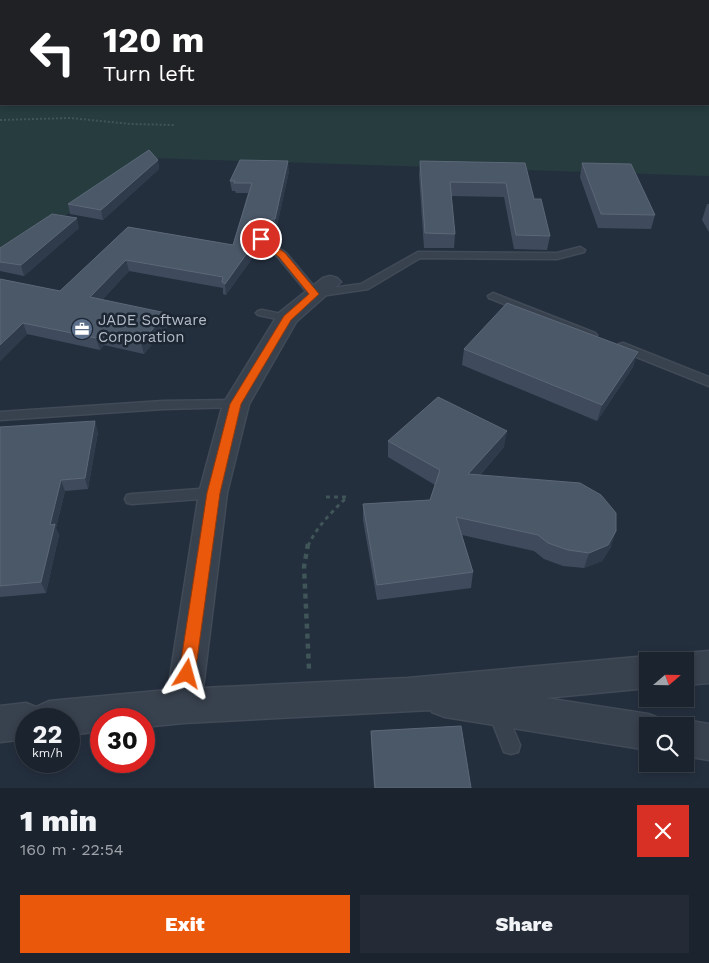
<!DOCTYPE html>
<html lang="en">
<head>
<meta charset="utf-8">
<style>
  :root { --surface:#1b232e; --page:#242b36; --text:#f1f3f6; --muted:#a0a4aa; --line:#39404a; --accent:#ea580c }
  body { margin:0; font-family:"Work Sans",sans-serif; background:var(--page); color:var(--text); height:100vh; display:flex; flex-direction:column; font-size:19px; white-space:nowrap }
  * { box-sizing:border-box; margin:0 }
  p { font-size:16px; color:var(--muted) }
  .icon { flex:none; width:28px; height:28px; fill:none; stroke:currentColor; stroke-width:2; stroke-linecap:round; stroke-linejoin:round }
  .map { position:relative; height:788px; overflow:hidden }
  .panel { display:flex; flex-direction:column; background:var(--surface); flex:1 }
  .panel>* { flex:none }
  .hud { position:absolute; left:0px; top:0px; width:710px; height:105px; box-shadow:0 2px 8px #0003,0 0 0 1px var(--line); background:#202124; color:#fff; overflow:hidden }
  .needle { width:32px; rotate:70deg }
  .fabs { position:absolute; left:639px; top:652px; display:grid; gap:10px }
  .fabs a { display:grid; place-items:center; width:55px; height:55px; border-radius:0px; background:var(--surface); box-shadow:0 2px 8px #0003,0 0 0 1px var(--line); font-size:25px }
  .speed { position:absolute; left:15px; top:708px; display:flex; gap:10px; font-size:25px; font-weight:700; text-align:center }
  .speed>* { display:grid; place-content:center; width:65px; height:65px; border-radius:50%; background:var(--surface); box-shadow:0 2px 8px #0003,0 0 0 1px var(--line); line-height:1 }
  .speed small { font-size:12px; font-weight:400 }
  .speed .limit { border:8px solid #d22; background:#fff; color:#111 }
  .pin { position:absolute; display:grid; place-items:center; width:42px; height:42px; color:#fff; margin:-21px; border:2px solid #fff; border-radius:50%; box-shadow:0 1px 5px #0007 }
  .me { position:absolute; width:55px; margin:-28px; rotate:8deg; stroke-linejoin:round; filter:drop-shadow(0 0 4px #0008) }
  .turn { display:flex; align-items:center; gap:18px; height:105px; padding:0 20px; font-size:22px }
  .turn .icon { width:65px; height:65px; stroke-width:2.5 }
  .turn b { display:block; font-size:35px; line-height:42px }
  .round { display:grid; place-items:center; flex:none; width:52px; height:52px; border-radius:0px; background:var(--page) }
  .summary { display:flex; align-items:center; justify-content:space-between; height:85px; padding:0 20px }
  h1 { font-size:30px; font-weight:800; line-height:38px }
  .button { display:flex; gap:10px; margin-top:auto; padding:10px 20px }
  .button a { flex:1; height:58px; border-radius:0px; background:var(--accent); color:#fff; font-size:20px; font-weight:800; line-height:58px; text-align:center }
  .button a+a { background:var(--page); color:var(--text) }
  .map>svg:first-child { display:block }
</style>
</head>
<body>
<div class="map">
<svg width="709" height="788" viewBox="0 0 709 788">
  <rect width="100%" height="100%" fill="#242f3e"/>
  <path fill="#263c3f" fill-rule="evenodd" d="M0,0h709v176l-559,-18 -150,102zM1,1h708v103h-708z"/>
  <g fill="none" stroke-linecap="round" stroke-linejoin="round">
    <g stroke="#414a57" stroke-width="3">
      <path id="service" d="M261,236l25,17 31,37 44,-6 57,-32 139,1 23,-6 5,3 -1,2 -27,7 -137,-1 -52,31 -54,8 -4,-1 -32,-39 -20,-16v-4z
        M493,293l102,40 2,2 -6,4 -4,-2 -98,-39 -1,-2z
        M262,310l29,6 2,2 -6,3 -29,-6 -2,-2 2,-2z
        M623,343l86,34v9l-90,-36 -2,-3 2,-3z
        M236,400l4,1 2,3 -2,3 -77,2 -163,11v-8l163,-11z
        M213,488l5,1 2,4 -2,4 -5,1 -81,6 -5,-1 -2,-4 2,-4 5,-1z
        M497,702l6,3 17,40 -2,7 -7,2 -7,-2 -16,-41 3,-6z"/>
    </g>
    <g stroke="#414a57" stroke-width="3">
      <path id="minor" d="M330,276l7,2 4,4 -45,40 -47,82 -22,89 -24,195 205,-10 240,-22 13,5h-13v27l-103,10 103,16 13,5 3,7h-16v24l-203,-33 -13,-5 -1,-2 -248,13 -39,4v-8h-43v12l-32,4v-16h-43v20l-26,3v-36l26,-3 10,4 13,-6 119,-11 31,-197 24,-89 56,-91 44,-35z
        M709,651v32l-24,2v-24h-14l2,-3 12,-5z
        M685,720l24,4v36l-24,-4v-30h-14z"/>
    </g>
    <path stroke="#3f5557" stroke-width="2" stroke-dasharray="2 2" stroke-linecap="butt" d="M0,120l70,-2 61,6 44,1"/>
    <path stroke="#3f5557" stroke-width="3" stroke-dasharray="4 4" stroke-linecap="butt" d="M308,546c9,-20 24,-34 39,-49h-25"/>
    <path stroke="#3f5557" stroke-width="4.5" stroke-dasharray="5 5" stroke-linecap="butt" d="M308,544l-4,23 5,102"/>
    <use href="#service" fill="#38414e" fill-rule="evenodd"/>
    <use href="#minor" fill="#38414e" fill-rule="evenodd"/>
  </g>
  <path fill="#3f4b5c" d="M158,160l1,9 -56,51 -33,-6 -2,-10z
    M420,161l105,2 9,36 16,37 -3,14 -33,-1 -10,-52 -53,-1 4,38 -1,14h-30l-5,-73z
    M582,163l73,52 -4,14 -53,-1 -18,-51z
    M289,171l-13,59h-3l-6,8 -5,-4 -2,1 1,11 -35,49 -3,-1v-6l-94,-17 -27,29 64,13 3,11 -25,30 -40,-9 -4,5 -73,-16 -27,27v-82l60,12 68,-64 105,18 15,-52h-12l-1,-2h-3l-2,-10z
    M707,204h2v28l-7,-12z
    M79,228l-55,48 -24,-5v-23z
    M464,349l169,18 -36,54 -135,-56z
    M0,427l98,5 -10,57 -23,2 -9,37 3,7 -13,58 -46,4z
    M388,441l116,6 -24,28 131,72 -9,14 -18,7 -21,-2 -19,-7 -10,-8 -72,-16 11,37 -2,16 -94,12 -14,-80v-16l67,-4 5,-15 -47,-28z
    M371,731l100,57h-97l-3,-47z"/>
  <path fill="#2f3b4b" d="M158,160l1,9 -56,51 -2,-10z
    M288,161l1,10 -13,59 -1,-11z
    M77,218l2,10 -55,48 -3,-11z
    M272,219l1,11 -6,8 -1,-11z
    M261,224l1,10 -6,2 4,-1 1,11 -35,49 -1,-11 30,-54v-5z
    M126,260l3,11 -36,38 -3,-12z
    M166,313l3,11 -25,30 -3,-11z
    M23,323l4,11 -27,27v-16z
    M100,334l4,11 -4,5 -4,-12z
    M638,352l-5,15 -36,54 5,-16z
    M95,421l3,11 -10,57 -3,-11z
    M507,431l-3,16 -38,43 2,-16z
    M61,480l4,11 -9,37 3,7 -13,58 -5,-11 9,-57z
    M616,531l-5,16 -9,14 -18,7 5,-15z"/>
  <path fill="#4b5868" stroke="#5c6777" d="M149,150l9,10 -57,50 -33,-6z
    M240,160l48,1 -13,58h-3l-6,8 -5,-3 -6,1v5l5,5 -35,49 -3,-2 1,-5 -97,-17 -36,37 76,16 -25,30 -41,-9 -4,4 -73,-15 -23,22v-66l60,12 68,-64 105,18 19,-62h-18l1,-2h-5z
    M420,161l105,2 9,36h7l9,37 -34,-1 -10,-52 -56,-1 5,52 -30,-1z
    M582,163l49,1 24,51 -54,-1z
    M52,214l25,4 -56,47 -21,-3v-14z
    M507,303l131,49 -36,53 -138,-56z
    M438,397l69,34 -39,43 112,9 21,12 15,18v18l-8,14 -19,8 -21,-3 -20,-7 -10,-8 -82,-18 17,55 -96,13 -14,-81 67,-4 10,-30 -52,-29z
    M95,421l-10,57 -24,2 -11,45 5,-1 -14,58 -41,4v-159z
    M461,726l10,62h-96l-4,-57z"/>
  <path fill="#ea580c" stroke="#983908" d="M261,236l24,17 34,41 -28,26 -50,84 -21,89 -25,181 -2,5 -6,3 -6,-3 -2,-5 28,-181 23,-89 54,-88 25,-22 -30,-37 -21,-16 -2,-2z"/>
  <defs>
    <g id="office-disc" transform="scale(1.125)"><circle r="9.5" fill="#5c6f8a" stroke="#1d2633"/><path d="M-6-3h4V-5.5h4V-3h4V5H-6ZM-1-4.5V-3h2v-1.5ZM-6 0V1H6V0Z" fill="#fff"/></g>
  </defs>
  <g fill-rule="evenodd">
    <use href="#office-disc" x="82" y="329"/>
  </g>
  <g text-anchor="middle" stroke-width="5" stroke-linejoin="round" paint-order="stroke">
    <g font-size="15" fill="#b4bcc9" stroke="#1d2633" text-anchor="start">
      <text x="98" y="325">JADE Software<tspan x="98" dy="17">Corporation</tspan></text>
    </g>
  </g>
</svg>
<div class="fabs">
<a><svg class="needle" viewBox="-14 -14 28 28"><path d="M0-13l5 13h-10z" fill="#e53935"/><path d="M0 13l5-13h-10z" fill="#a0a4aa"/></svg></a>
<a><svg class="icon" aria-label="search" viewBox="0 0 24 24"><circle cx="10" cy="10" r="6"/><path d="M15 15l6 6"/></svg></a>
</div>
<div class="speed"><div>22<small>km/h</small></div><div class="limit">30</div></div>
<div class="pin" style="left:261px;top:239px;background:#d93025"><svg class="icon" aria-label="arrive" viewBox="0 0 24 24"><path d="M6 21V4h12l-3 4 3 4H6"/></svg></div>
<svg class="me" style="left:187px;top:674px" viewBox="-20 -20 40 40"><path d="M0-17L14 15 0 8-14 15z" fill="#ea580c" stroke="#fff" stroke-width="4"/></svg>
<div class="hud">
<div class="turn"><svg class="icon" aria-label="left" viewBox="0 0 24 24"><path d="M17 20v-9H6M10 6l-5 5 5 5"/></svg><div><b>120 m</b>Turn left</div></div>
</div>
</div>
<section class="panel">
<div class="summary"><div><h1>1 min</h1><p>160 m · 22:54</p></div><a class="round" style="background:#d93025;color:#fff"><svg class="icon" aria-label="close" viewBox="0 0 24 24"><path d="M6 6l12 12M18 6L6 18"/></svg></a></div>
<div class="button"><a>Exit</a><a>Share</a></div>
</section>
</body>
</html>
